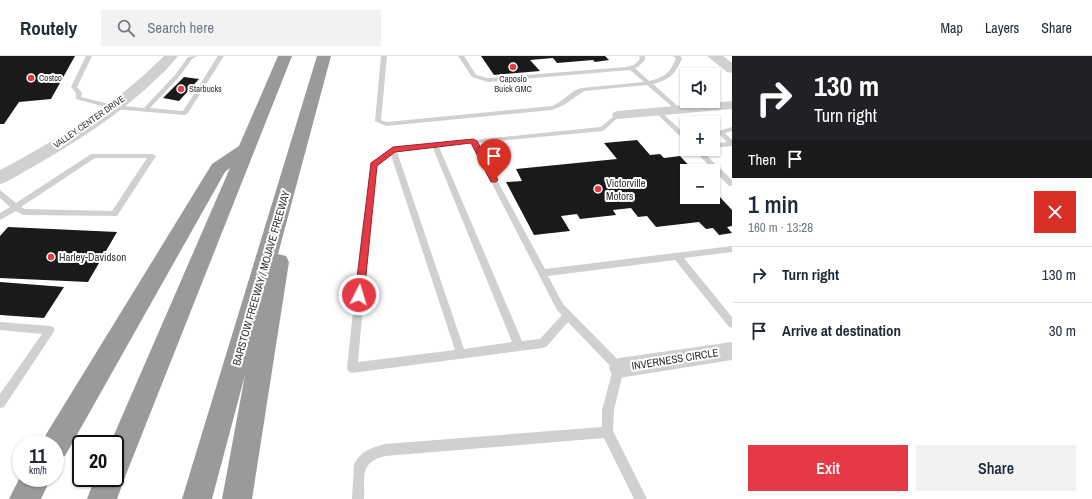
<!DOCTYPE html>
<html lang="en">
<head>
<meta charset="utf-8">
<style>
  :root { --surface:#fff; --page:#f2f2f3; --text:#1f2937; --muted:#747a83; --line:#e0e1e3; --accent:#e63946 }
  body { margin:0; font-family:"Archivo Narrow",sans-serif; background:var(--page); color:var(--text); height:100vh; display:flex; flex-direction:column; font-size:15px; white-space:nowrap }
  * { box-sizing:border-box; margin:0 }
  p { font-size:13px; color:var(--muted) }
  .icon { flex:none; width:22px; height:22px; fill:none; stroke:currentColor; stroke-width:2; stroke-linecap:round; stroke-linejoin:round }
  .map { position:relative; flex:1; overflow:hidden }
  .details { display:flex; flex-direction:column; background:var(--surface); width:360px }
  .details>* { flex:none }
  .hud { background:#202124; color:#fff; overflow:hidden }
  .controls { position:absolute; left:680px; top:12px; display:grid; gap:8px }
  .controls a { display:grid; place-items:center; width:40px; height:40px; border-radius:0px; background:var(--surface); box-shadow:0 1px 3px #0004; font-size:20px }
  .speed { position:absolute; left:12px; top:379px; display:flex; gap:8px; font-size:20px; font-weight:700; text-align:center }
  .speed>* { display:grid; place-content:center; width:52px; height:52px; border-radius:50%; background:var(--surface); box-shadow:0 1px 3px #0004; line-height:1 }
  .speed small { font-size:10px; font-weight:400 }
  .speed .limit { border:2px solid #111; border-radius:6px; background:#fff; color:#111 }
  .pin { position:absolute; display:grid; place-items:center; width:34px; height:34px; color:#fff; margin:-41px -17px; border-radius:50% 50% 50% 0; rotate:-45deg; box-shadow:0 0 4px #0007 }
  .pin .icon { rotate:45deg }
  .me { position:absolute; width:44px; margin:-22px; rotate:5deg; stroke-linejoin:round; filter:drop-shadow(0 0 3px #0008) }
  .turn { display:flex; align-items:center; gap:14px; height:84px; padding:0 16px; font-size:18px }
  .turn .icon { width:52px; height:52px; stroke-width:2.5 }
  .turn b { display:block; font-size:28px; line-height:34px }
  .then { display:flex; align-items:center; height:38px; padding:0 16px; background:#0003; gap:8px; font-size:15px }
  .round { display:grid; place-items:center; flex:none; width:42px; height:42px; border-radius:0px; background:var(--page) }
  .summary { display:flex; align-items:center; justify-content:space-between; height:68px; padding:0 16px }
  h1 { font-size:24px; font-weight:600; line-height:30px }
  .cta { display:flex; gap:8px; margin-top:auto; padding:8px 16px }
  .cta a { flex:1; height:46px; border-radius:0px; background:var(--accent); color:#fff; font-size:16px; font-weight:600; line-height:46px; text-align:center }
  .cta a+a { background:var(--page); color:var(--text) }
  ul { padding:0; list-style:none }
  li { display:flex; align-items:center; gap:12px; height:56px; padding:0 16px; border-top:1px solid var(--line) }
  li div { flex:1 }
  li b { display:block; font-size:15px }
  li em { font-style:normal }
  header { display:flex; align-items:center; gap:24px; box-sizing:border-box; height:56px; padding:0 20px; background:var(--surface); border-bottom:1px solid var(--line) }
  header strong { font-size:19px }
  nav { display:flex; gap:22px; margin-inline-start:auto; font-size:14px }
  .search { width:280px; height:36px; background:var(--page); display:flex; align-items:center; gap:10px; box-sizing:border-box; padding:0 14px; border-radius:0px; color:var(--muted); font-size:15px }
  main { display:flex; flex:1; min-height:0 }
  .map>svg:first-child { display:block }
</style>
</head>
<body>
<header>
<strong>Routely</strong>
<div class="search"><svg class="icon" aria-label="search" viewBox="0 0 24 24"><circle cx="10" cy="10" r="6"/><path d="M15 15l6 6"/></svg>Search here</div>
<nav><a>Map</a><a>Layers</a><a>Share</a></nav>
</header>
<main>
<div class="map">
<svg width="732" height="443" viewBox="0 0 732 443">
  <rect width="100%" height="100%" fill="#fff"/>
  <path fill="#1a1a1a" d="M0,0h75l-24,43 -32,3 -15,22h-4z
    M481,0h124l4,4 -14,2 -2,-2 -36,3 -4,-5 -23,2 10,11 -46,4z
    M184,21l15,2 -20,22 -16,-3z
    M637,84l13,15 10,-1 4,4 16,-2 14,15h-7v26l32,-1 13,14v16l-5,1 5,6 -13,2 -6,-7 -7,1 -7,-7 -43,5 -9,-11 -9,1 -7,-9 -18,2 3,5 -36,4 -3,-5 -16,2 9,15 -36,4 -28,-53 16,-1 -6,-12 101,-10 -13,-16z
    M8,171l109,5 -29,50 -88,-4v-42z
    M0,226l64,5 -20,31 -44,-3z"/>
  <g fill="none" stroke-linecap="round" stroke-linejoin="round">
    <path fill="#d0d0d0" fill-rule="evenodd" d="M86,0h6l-15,31 5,6 -1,4 32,8 31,3 31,-33 13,-18 9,-1 -5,3 -13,18 -29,31 33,3 35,-55h6l-36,57 -3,2 -72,-6 -37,-10v-6l-5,-6z
      M381,0h6l-6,64 6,2 165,-16c11,-4 18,-15 29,-18l63,-6 -14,-12 -142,12 -16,-5 -14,-21h6l12,19 12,3 138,-11 8,-2 6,-6 -1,-3h6v4l-7,7 -3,1 14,13c15,-3 22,-9 27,-23l-3,-2h7l2,2c-6,16 -13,22 -29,26l28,25 -5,1 -29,-25 -63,6 -20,14 -12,5 -166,16 -11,-5z
      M655,54h4l28,26v6l-2,-1 -30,-29z
      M616,58l5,1 -18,16 -126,12 68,126 187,-23v6l-48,6 48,59v11l-3,-1 -54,-67 -127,16 15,28 60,61 1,3 -10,42 -1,21 34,68h-13l-30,-61 -219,18c-26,7 -20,20 -21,43h-12l2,-34c6,-14 17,-17 31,-21l217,-17v-17l11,-41 -45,-47 -21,24 -4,2 -191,25 -4,-2 -1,-3 14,-131 10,-74 22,-15 208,-21zM471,87l86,167 5,5 -22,24 -18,2 -83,-194zM433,92l79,194 -48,7 -67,-197zM391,99l64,195 -97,12 11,-125 8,-71z
      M732,71v4l-7,2 7,7v6l-19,2v-4l14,-2 -9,-9v-2z
      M693,93h7l32,31v6h-3z
      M91,98h61l4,2 -39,60 -94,-1 -7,-4 -16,9v-7l10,-6 -10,-9v-8l16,13zM95,102h52l-35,53 -87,-2 -4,-2z
      M0,266l50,4 3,1 2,3 -51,77 -4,1v-14l42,-60 -42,-4z"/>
    <path fill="#d0d0d0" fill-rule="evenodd" d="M732,45v8l-114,10 -4,-1 -2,-3 2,-3 4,-1z
      M732,286v18l-113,18 -7,-3 -3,-7 3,-7 7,-3z"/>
    <path fill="#d0d0d0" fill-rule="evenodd" d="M164,0h14c-8,11 -20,21 -30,31 -42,38 -92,67 -142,95l-6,2v-14c59,-31 116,-66 164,-114z
      M707,0h16l9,7v10l-5,-1z"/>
    <path fill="#9a9a9a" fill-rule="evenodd" d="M278,0h14l-167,421 -8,22h-30l8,-21h20v-34h-5l120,-276 -5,4 -160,284 -10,4v-16h-14l4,-8 167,-272 27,-18z
      M317,0h14l-53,198 8,2 3,6 -37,237h-30l23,-124 -33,124h-30z
      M21,419v3h30l-10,21h-32z"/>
  </g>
  <path fill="#e63946" stroke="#96252e" d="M473,83l4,2 21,39 -2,2h-5l-20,-39 -76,9 -18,14 -13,129 -1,3h-7l-1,-3 16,-132 22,-16z"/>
  <g fill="#e63946" stroke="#fff" stroke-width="1.5">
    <circle cx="513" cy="11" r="4"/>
    <circle cx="31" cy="22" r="4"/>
    <circle cx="181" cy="33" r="4"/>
    <circle cx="598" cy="133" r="4"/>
    <circle cx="51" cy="201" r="4"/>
  </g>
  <g text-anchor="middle" stroke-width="4" stroke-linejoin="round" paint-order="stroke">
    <g font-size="9" fill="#333" stroke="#fff" text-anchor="start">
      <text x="39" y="25">Costco</text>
      <text x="513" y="26" text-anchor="middle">Caposio<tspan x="513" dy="10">Buick GMC</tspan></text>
      <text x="189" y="36">Starbucks</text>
    </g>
    <g font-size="9" fill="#333" stroke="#fff">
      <text transform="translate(89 66) rotate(-35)" y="3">VALLEY CENTER DRIVE</text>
    </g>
    <g font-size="11" fill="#333" stroke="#fff" text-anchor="start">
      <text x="606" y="131">Victorville<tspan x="606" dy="13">Motors</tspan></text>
      <text x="59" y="205">Harley-Davidson</text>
    </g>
    <g font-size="11" fill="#333" stroke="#fff">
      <text transform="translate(261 222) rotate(-74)" y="4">BARSTOW FREEWAY / MOJAVE FREEWAY</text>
      <text transform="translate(675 303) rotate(-9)" y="4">INVERNESS CIRCLE</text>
    </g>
  </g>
</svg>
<div class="controls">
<a><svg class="icon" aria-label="sound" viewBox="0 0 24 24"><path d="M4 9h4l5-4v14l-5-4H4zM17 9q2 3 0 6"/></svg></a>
<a>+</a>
<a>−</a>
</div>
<div class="speed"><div>11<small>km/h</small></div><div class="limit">20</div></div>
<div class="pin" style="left:494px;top:124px;background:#d93025"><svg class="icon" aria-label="arrive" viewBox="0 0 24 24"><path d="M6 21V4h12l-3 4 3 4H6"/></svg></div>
<svg class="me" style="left:359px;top:239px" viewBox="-20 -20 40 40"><circle r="17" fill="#e63946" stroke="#fff" stroke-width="3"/><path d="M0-11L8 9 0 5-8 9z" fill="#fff"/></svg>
</div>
<section class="details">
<div class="hud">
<div class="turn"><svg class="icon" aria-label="right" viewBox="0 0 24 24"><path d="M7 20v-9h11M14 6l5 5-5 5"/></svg><div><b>130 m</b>Turn right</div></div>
<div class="then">Then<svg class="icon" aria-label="arrive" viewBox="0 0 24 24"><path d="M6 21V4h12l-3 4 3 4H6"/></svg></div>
</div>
<div class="summary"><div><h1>1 min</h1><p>160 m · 13:28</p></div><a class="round" style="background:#d93025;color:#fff"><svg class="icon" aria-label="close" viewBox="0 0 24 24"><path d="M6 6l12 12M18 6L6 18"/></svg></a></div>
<ul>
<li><svg class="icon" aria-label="right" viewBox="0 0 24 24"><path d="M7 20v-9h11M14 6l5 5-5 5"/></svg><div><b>Turn right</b></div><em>130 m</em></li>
<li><svg class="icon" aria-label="arrive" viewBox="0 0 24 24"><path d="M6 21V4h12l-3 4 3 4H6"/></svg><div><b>Arrive at destination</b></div><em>30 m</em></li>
</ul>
<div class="cta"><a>Exit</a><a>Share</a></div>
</section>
</main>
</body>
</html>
